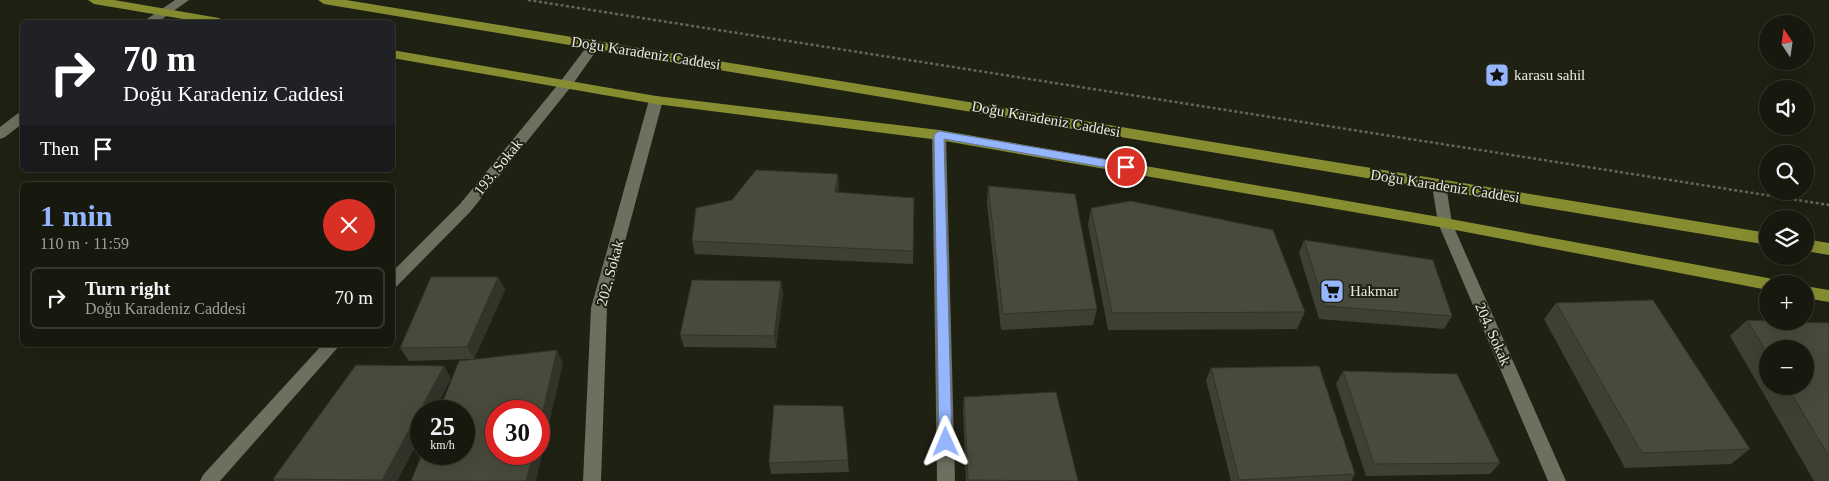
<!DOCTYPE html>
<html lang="en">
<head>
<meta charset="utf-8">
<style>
  :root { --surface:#17190e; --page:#202217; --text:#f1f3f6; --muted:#9ea09e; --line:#36382e; --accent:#95b6fd }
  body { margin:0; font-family:Georgia,serif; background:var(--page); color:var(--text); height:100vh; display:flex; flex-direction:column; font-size:19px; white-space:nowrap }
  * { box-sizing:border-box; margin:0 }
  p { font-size:16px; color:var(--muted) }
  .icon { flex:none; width:28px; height:28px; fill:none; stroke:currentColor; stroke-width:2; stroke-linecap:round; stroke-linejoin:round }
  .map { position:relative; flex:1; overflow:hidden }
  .side { position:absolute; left:20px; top:182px; width:375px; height:165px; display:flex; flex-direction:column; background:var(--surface); border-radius:8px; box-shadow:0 5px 20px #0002,0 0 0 1px var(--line) }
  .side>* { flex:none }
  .banner { position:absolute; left:20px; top:20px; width:375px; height:152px; border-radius:8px; box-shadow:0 5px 20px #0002,0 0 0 1px var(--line); background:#202124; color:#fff; overflow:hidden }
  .needle { width:32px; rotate:347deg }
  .buttons { position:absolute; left:1759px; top:15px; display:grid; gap:10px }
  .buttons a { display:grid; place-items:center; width:55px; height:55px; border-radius:50%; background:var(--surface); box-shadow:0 5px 20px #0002,0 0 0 1px var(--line); font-size:25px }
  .speed { position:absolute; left:410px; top:400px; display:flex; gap:10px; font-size:25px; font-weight:700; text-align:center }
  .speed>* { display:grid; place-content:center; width:65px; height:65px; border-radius:50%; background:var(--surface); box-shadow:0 5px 20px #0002,0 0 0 1px var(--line); line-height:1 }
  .speed small { font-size:12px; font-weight:400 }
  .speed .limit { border:8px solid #d22; background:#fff; color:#111 }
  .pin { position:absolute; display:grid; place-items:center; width:42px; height:42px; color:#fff; margin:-21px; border:2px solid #fff; border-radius:50%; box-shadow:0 1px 5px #0007 }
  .me { position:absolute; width:55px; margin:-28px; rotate:359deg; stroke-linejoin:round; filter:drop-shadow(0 0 4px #0008) }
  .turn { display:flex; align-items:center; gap:18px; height:105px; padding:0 20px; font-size:22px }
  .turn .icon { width:65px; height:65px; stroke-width:2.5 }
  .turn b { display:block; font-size:35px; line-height:42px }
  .then { display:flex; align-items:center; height:48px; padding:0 20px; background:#0003; gap:10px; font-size:19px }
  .round { display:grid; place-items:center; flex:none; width:52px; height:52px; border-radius:26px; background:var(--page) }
  .overview { display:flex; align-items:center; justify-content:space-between; height:85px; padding:0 20px }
  h1 { font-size:30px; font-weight:700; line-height:38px; color:var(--accent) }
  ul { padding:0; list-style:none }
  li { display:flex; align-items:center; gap:15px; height:62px; margin:0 10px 8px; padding:0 10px; border:2px solid var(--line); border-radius:8px }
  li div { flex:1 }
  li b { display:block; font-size:19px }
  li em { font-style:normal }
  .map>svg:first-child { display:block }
</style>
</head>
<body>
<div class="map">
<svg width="1829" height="481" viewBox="0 0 1829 481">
  <rect width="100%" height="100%" fill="#1f2113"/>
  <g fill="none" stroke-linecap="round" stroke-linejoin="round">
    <path stroke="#64665a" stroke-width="2.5" stroke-dasharray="3 2.5" stroke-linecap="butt" d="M528,0l1301,205"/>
    <path fill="#6d705f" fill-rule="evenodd" d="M175,0h14l-31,22h-13l2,-3z
      M595,40l6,4 -31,44 -100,124 -73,74 -5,2v-16l68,-68 100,-122 31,-41z
      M656,96l5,1 2,3 -56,208 -6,173h-18l8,-173 58,-208 2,-3z
      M22,112v12l-17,13 -5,2v-12l17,-13z
      M939,130l5,2 2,3 9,346h-18l-5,-346 2,-3z
      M1439,180l5,1 2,4 6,38 114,258h-18l-110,-258 -6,-38 2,-4z
      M322,345h18l-120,136h-20l3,-6z"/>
    <path fill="#868d31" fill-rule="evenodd" d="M88,0h26l105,18 6,4h-24l-107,-18z
      M318,0h28l1422,233v12l-1444,-241z
      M392,50l264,46 283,34 506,88 323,60 6,2 2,4h-8v6l-323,-62 -506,-88 -283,-36 -264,-46z
      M1805,239l24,4v12l-24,-4z
      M1805,286l24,4v12l-24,-4z"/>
  </g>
  <path fill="#3e4033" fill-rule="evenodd" d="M838,174l1,13 -1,5 76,19 -1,53 -218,-10 -3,-13 40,-41z
    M988,186l109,123 -4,16 -92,5 -14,-127z
    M1091,208l214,104 -8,17 -189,1 -20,-105z
    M1304,240l148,76 -8,13 -125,-10 -20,-66z
    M498,277l7,13 -31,69 -65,2 -9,-13z
    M781,281l2,13 -7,54 -92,-1 -4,-12z
    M1556,303l194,146 -19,15 -106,4 -81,-149z
    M1747,320l82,3v158h-15l-84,-145zM1768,349l37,37h-37z
    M1211,368l144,106 -4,7h-120l-25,-101z
    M1343,371l157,92 -10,11 -124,2 -30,-92z
    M451,378l-17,33h-13v24l-24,46h-123l-1,-2z
    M964,397l114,84h-112l-3,-72z
    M843,406l6,66 -78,2 -2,-11z"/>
  <path fill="#323429" d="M838,174l1,13 -3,18 -1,-13z
    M498,277l7,13 -31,69 -7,-12z
    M781,281l2,13 -7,54 -2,-12z
    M557,350l6,13 -27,118h-10l7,-27h6v-26z
    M444,366l7,12 -17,33h-13v24l-24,46h-15v-1z"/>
  <path fill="#484a3b" stroke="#323429" d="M756,170l82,4 -3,18 79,6 -1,53 -221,-10 4,-33 36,-8z
    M988,186l87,8 22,115 -94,5z
    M1131,201l142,29 32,82 -193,1 -21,-105z
    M1304,240l129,20 19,56 -127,-10z
    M431,277h67l-31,70 -67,1z
    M692,280l89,1 -7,55 -94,-1z
    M1653,300l97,149 -108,4 -86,-150z
    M1747,320l21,1 61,2v134l-42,-71h18v-37h-37v5z
    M557,350l-18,78v-17h-43v43h37l-7,27h-115l11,-27h42v-43h-25l20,-50z
    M356,365l88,1 -62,114 -109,-1z
    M1319,366l36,108 -116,6 -28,-112z
    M1343,371l114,3 43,89 -126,1z
    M1056,392l22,89 -110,-1 -4,-83z
    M774,405l69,1 5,54 -79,3z"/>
  <path fill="#95b6fd" stroke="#6176a4" d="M939,131l187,32 5,4 -5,4 -182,-32 8,303 -2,4 -4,2 -5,-2 -2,-4 -5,-307z"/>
  <defs>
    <g id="sight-square" transform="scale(1.25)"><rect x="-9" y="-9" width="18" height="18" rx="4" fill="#95b6fd" stroke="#1f2113"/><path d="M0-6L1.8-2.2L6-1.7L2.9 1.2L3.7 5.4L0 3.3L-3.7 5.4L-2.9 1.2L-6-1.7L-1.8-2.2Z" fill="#111"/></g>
    <g id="supermarket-square" transform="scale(1.25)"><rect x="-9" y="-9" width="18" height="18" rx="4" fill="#95b6fd" stroke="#1f2113"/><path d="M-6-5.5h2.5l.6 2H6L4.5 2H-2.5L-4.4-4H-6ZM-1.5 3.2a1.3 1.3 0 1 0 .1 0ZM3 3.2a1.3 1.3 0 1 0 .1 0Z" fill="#111"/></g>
  </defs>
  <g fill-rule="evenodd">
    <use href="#sight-square" x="1497" y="75"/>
    <use href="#supermarket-square" x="1332" y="291"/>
  </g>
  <g text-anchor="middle" stroke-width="4" stroke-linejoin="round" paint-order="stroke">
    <g font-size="15" fill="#e7e9df" stroke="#1f2113">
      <text transform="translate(646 53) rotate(9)" y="5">Doğu Karadeniz Caddesi</text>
      <text transform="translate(1046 119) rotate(10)" y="5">Doğu Karadeniz Caddesi</text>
      <text transform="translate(498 167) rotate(-51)" y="5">193. Sokak</text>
      <text transform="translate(1445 186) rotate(9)" y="5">Doğu Karadeniz Caddesi</text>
      <text transform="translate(610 273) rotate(-75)" y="5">202. Sokak</text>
      <text transform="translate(1493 334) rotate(66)" y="5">204. Sokak</text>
    </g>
    <g font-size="15" fill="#e7e9df" stroke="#1f2113" text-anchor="start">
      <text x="1514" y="80">karasu sahil</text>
      <text x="1350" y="296">Hakmar</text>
    </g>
  </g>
</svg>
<div class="buttons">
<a><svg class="needle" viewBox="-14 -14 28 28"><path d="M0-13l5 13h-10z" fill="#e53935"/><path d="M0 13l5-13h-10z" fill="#9ea09e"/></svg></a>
<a><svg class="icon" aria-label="sound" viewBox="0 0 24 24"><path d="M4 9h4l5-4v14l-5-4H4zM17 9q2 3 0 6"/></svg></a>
<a><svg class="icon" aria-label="search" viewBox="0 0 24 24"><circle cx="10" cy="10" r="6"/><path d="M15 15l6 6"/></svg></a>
<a><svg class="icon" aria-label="layers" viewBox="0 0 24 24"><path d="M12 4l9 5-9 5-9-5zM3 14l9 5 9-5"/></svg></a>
<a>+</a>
<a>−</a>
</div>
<div class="speed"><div>25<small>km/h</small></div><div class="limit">30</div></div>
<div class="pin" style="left:1126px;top:167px;background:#d93025"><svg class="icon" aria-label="arrive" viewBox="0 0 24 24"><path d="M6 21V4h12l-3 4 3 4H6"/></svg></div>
<svg class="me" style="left:946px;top:442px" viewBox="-20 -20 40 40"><path d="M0-17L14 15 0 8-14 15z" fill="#95b6fd" stroke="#fff" stroke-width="4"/></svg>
<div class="banner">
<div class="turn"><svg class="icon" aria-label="right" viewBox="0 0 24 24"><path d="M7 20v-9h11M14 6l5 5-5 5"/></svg><div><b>70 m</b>Doğu Karadeniz Caddesi</div></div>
<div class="then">Then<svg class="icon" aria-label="arrive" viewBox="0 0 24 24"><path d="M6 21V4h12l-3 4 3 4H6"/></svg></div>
</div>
<section class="side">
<div class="overview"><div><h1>1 min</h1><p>110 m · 11:59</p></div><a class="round" style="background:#d93025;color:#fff"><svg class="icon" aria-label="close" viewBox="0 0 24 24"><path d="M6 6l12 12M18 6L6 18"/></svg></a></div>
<ul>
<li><svg class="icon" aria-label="right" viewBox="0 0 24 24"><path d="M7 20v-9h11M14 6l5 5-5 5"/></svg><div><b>Turn right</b><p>Doğu Karadeniz Caddesi</p></div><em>70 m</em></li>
</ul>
</section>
</div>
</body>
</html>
